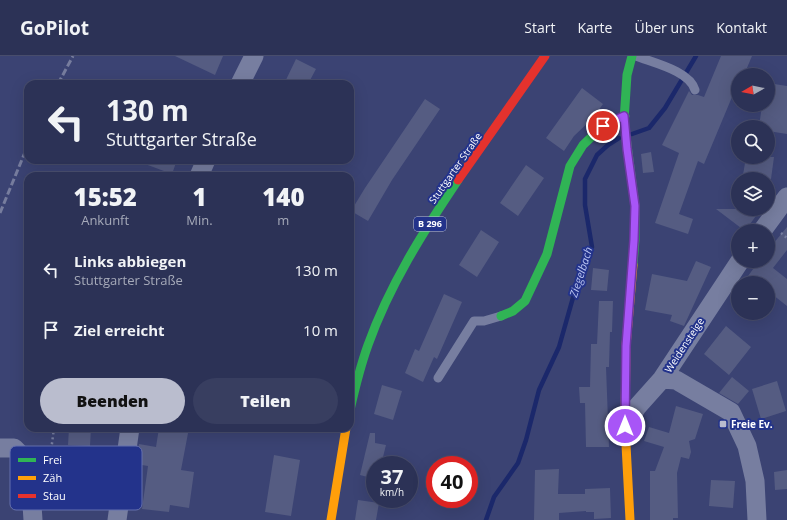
<!DOCTYPE html>
<html lang="de">
<head>
<meta charset="utf-8">
<style>
  :root { --surface:#2c3256; --page:#383e60; --text:#f1f3f6; --muted:#a6aab9; --line:#484d6c; --accent:#babdce }
  body { margin:0; font-family:"Open Sans",sans-serif; background:var(--page); color:var(--text); height:100vh; display:flex; flex-direction:column; font-size:15px; white-space:nowrap }
  * { box-sizing:border-box; margin:0 }
  p { font-size:13px; color:var(--muted) }
  .icon { flex:none; width:22px; height:22px; fill:none; stroke:currentColor; stroke-width:2; stroke-linecap:round; stroke-linejoin:round }
  .map { position:relative; flex:1; overflow:hidden }
  .drawer { position:absolute; left:24px; top:116px; width:330px; height:260px; display:flex; flex-direction:column; background:var(--surface); border-radius:12px; box-shadow:0 4px 16px #0002,0 0 0 1px var(--line) }
  .drawer>* { flex:none }
  .hud { position:absolute; left:24px; top:24px; width:330px; height:84px; border-radius:12px; box-shadow:0 4px 16px #0002,0 0 0 1px var(--line); background:#2c3256; color:var(--text); overflow:hidden }
  .needle { width:26px; rotate:261deg }
  .buttons { position:absolute; left:731px; top:12px; display:grid; gap:8px }
  .buttons a { display:grid; place-items:center; width:44px; height:44px; border-radius:50%; background:var(--surface); box-shadow:0 4px 16px #0002,0 0 0 1px var(--line); font-size:20px }
  .speed { position:absolute; left:366px; top:400px; display:flex; gap:8px; font-size:20px; font-weight:700; text-align:center }
  .speed>* { display:grid; place-content:center; width:52px; height:52px; border-radius:50%; background:var(--surface); box-shadow:0 4px 16px #0002,0 0 0 1px var(--line); line-height:1 }
  .speed small { font-size:10px; font-weight:400 }
  .speed .limit { border:6px solid #d22; background:#fff; color:#111 }
  .pin { position:absolute; display:grid; place-items:center; width:34px; height:34px; color:#fff; margin:-17px; border:2px solid #fff; border-radius:50%; box-shadow:0 1px 4px #0007 }
  .me { position:absolute; width:44px; margin:-22px; rotate:0deg; stroke-linejoin:round; filter:drop-shadow(0 0 3px #0008) }
  .turn { display:flex; align-items:center; gap:14px; height:84px; padding:0 16px; font-size:18px }
  .turn .icon { width:52px; height:52px; stroke-width:2.5 }
  .turn b { display:block; font-size:28px; line-height:34px }
  .eta { display:flex; justify-content:space-evenly; align-items:center; height:68px; text-align:center }
  .eta b { font-size:24px; font-weight:800; line-height:28px }
  .action { display:flex; gap:8px; margin-top:auto; padding:8px 16px }
  .action a { flex:1; height:46px; border-radius:24px; background:var(--accent); color:#111; font-size:16px; font-weight:800; line-height:46px; text-align:center }
  .action a+a { background:var(--page); color:var(--text) }
  ul { padding:0; list-style:none }
  li { display:flex; align-items:center; gap:12px; height:60px; padding:0 16px }
  li div { flex:1 }
  li b { display:block; font-size:15px }
  li em { font-style:normal }
  header { display:flex; align-items:center; gap:24px; box-sizing:border-box; height:56px; padding:0 20px; background:var(--surface); border-bottom:1px solid var(--line) }
  header strong { font-size:19px }
  nav { display:flex; gap:22px; margin-inline-start:auto; font-size:14px }
  .map>svg:first-child { display:block }
</style>
</head>
<body>
<header>
<strong>GoPilot</strong>
<nav><a>Start</a><a>Karte</a><a>Über uns</a><a>Kontakt</a></nav>
</header>
<div class="map">
<svg width="787" height="464" viewBox="0 0 787 464">
  <rect width="100%" height="100%" fill="#3b4373"/>
  <g fill="none" stroke-linecap="round" stroke-linejoin="round">
    <path stroke="#1b286b" stroke-width="4.5" d="M632,78l17,-6 16,-20 31,-52
      M486,464l8,-23 24,-34 8,-23 13,-50 20,-43 17,-60 16,-40 -7,-42v-26l12,-24 11,-10 11,-7"/>
  </g>
  <path fill="#555c82" d="M175,0h48l-8,19z
    M721,0h31l-8,19h-6v14l-4,9 -2,-1 -28,67 -6,-3 -19,53 14,5 -5,15 -33,-11 24,-70 -17,-8 27,-54 3,4h6l6,2z
    M296,3l20,10 -8,15h-24z
    M768,27l19,3v48l-19,-3v-4h-9l3,-22h6z
    M582,32l21,16 -10,14 -19,18 -10,15 -18,-13z
    M425,43l15,10 -48,71 -24,41 -17,-10 14,-23z
    M651,96l3,20 -11,1 -2,-19z
    M746,101h28l-3,22 -28,-4z
    M137,104h40l-5,14 -35,-13z
    M526,109l18,13 -26,38 -18,-13z
    M716,153h45l-16,22z
    M787,171v23l-14,18 14,11v27l-19,-15v-8h-11l-9,-7 11,-15h9v-11z
    M481,174l18,12 -22,35 -18,-12z
    M696,205l15,6 -27,59 -14,-5 2,-6 -27,-5 7,-36 35,7z
    M593,212l16,2 -2,21 -16,-1z
    M444,238l18,8 -25,57 -3,-2 -11,25 -18,-9 10,-24 4,2z
    M599,245h14l-1,31h-2l-1,35h-3l3,80h-23l-1,-44h-5l-1,-16h11l1,-43h6z
    M726,270l25,21 -22,28 -25,-21z
    M732,321l17,14 -11,13 -19,-11z
    M777,325l9,30 -25,8 -9,-30z
    M382,329l20,6 -9,29 -19,-6z
    M676,350l27,8 -8,25 -6,2 2,11 -2,7 -8,-2 -4,16 1,45h-5v2h-23v-49h5l9,-24 -20,-6 5,-14 20,6z
    M69,372h22l-1,18 -22,-1z
    M159,372h30l-8,42 13,2 -5,36 -19,-3 -1,7 -27,-3 6,-43 -12,-2 3,-20 17,3z
    M370,377h5v10l11,2 -5,20h-6v14l-15,-4z
    M274,399l26,5 -9,56 -26,-4z
    M559,413l-1,25h27v-5l25,-1 1,30 -17,1v-7h-8v-1l-27,2v7h-25l1,-50z
    M787,414v19l-12,1 -1,-18z
    M711,424l24,1 -2,27 -24,-2z
    M358,444l21,3 -3,17h-21z"/>
  <g fill="none" stroke-linecap="round" stroke-linejoin="round">
    <path stroke="#777ea0" stroke-width="2.5" stroke-dasharray="2 3" stroke-linecap="butt" d="M781,177l6,5
      M48,418l6,-46"/>
    <path stroke="#777ea0" stroke-width="9" d="M636,0c18,7 54,15 59,34
      M438,322l36,-57h10l17,-5"/>
    <path stroke="#777ea0" stroke-width="19" d="M240,28l14,-28
      M199,120l7,-16
      M762,175l25,-34
      M662,323l14,1 55,32 16,34 8,35 2,39
      M625,370l12,-19 25,-28 78,-118
      M0,392h14l10,10 6,17 3,45
      M117,464l13,-92"/>
    <path stroke="#30b455" stroke-width="9" d="M632,0l-5,19 -3,46 11,85v34l-2,25
      M501,260l12,-5 12,-10 22,-47 23,-88 13,-21 20,-19 22,-10
      M350,354c5,-22 10,-43 18,-65 21,-59 55,-113 90,-165"/>
    <path stroke="#ff9f0a" stroke-width="9" d="M331,464l15,-92
      M630,464l-5,-94 1,-80 7,-81"/>
    <path stroke="#e5322d" stroke-width="9" d="M458,124l87,-124"/>
    <path stroke="#777d9e" stroke-width="3" stroke-dasharray="7 3" stroke-linecap="butt" d="M58,28l15,-28
      M0,157l28,-68"/>
  </g>
  <g fill="none" stroke-linecap="round" stroke-linejoin="round">
    <g stroke="#6d37a1" stroke-width="10">
      <path id="route" d="M603,70l21,-10 3,33 8,57 -1,34 -8,106 -1,80"/>
    </g>
    <use href="#route" stroke="#a855f7" stroke-width="7"/>
  </g>
  <rect fill="#babdce" stroke="#23338b" stroke-width="1.5" x="719" y="364" width="8" height="8" rx="2"/>
  <g text-anchor="middle" stroke-width="4" stroke-linejoin="round" paint-order="stroke">
    <rect fill="#23338b" stroke="#bdc2dc" stroke-width="1" x="414" y="161" width="32" height="14" rx="3"/>
    <g font-size="9" font-weight="bold" fill="#fff">
      <text x="430" y="171">B 296</text>
    </g>
    <g font-size="10" fill="#fff" stroke="#23338b">
      <text transform="translate(455 112) rotate(-55)" y="4">Stuttgarter Straße</text>
      <text transform="translate(684 289) rotate(-57)" y="4">Weidensteige</text>
    </g>
    <g font-size="10" font-weight="bold" fill="#fff" stroke="#23338b" text-anchor="start">
      <text x="731" y="372">Freie Ev.</text>
    </g>
    <g font-size="11" font-style="italic" fill="#bbc5f2" stroke="#23338b">
      <text transform="translate(581 216) rotate(-72)" y="4">Ziegelbach</text>
    </g>
  </g>
  <rect x="10" y="390" width="132" height="64" rx="6" fill="#23338b" stroke="#6570ae" stroke-width="1"/>
  <rect x="18" y="402" width="18" height="4" fill="#30b455"/>
  <rect x="18" y="420" width="18" height="4" fill="#ff9f0a"/>
  <rect x="18" y="438" width="18" height="4" fill="#e5322d"/>
  <g font-size="11" fill="#fff">
    <text x="43" y="408">Frei</text>
    <text x="43" y="426">Zäh</text>
    <text x="43" y="444">Stau</text>
  </g>
</svg>
<div class="buttons">
<a><svg class="needle" viewBox="-14 -14 28 28"><path d="M0-13l5 13h-10z" fill="#e53935"/><path d="M0 13l5-13h-10z" fill="#a6aab9"/></svg></a>
<a><svg class="icon" aria-label="search" viewBox="0 0 24 24"><circle cx="10" cy="10" r="6"/><path d="M15 15l6 6"/></svg></a>
<a><svg class="icon" aria-label="layers" viewBox="0 0 24 24"><path d="M12 4l9 5-9 5-9-5zM3 14l9 5 9-5"/></svg></a>
<a>+</a>
<a>−</a>
</div>
<div class="speed"><div>37<small>km/h</small></div><div class="limit">40</div></div>
<div class="pin" style="left:603px;top:70px;background:#d93025"><svg class="icon" aria-label="arrive" viewBox="0 0 24 24"><path d="M6 21V4h12l-3 4 3 4H6"/></svg></div>
<svg class="me" style="left:625px;top:370px" viewBox="-20 -20 40 40"><circle r="17" fill="#a855f7" stroke="#fff" stroke-width="3"/><path d="M0-11L8 9 0 5-8 9z" fill="#fff"/></svg>
<div class="hud">
<div class="turn"><svg class="icon" aria-label="left" viewBox="0 0 24 24"><path d="M17 20v-9H6M10 6l-5 5 5 5"/></svg><div><b>130 m</b>Stuttgarter Straße</div></div>
</div>
<section class="drawer">
<div class="eta">
<div><b>15:52</b><p>Ankunft</p></div>
<div><b>1</b><p>Min.</p></div>
<div><b>140</b><p>m</p></div>
</div>
<ul>
<li><svg class="icon" aria-label="left" viewBox="0 0 24 24"><path d="M17 20v-9H6M10 6l-5 5 5 5"/></svg><div><b>Links abbiegen</b><p>Stuttgarter Straße</p></div><em>130 m</em></li>
<li><svg class="icon" aria-label="arrive" viewBox="0 0 24 24"><path d="M6 21V4h12l-3 4 3 4H6"/></svg><div><b>Ziel erreicht</b></div><em>10 m</em></li>
</ul>
<div class="action"><a>Beenden</a><a>Teilen</a></div>
</section>
</div>
</body>
</html>
